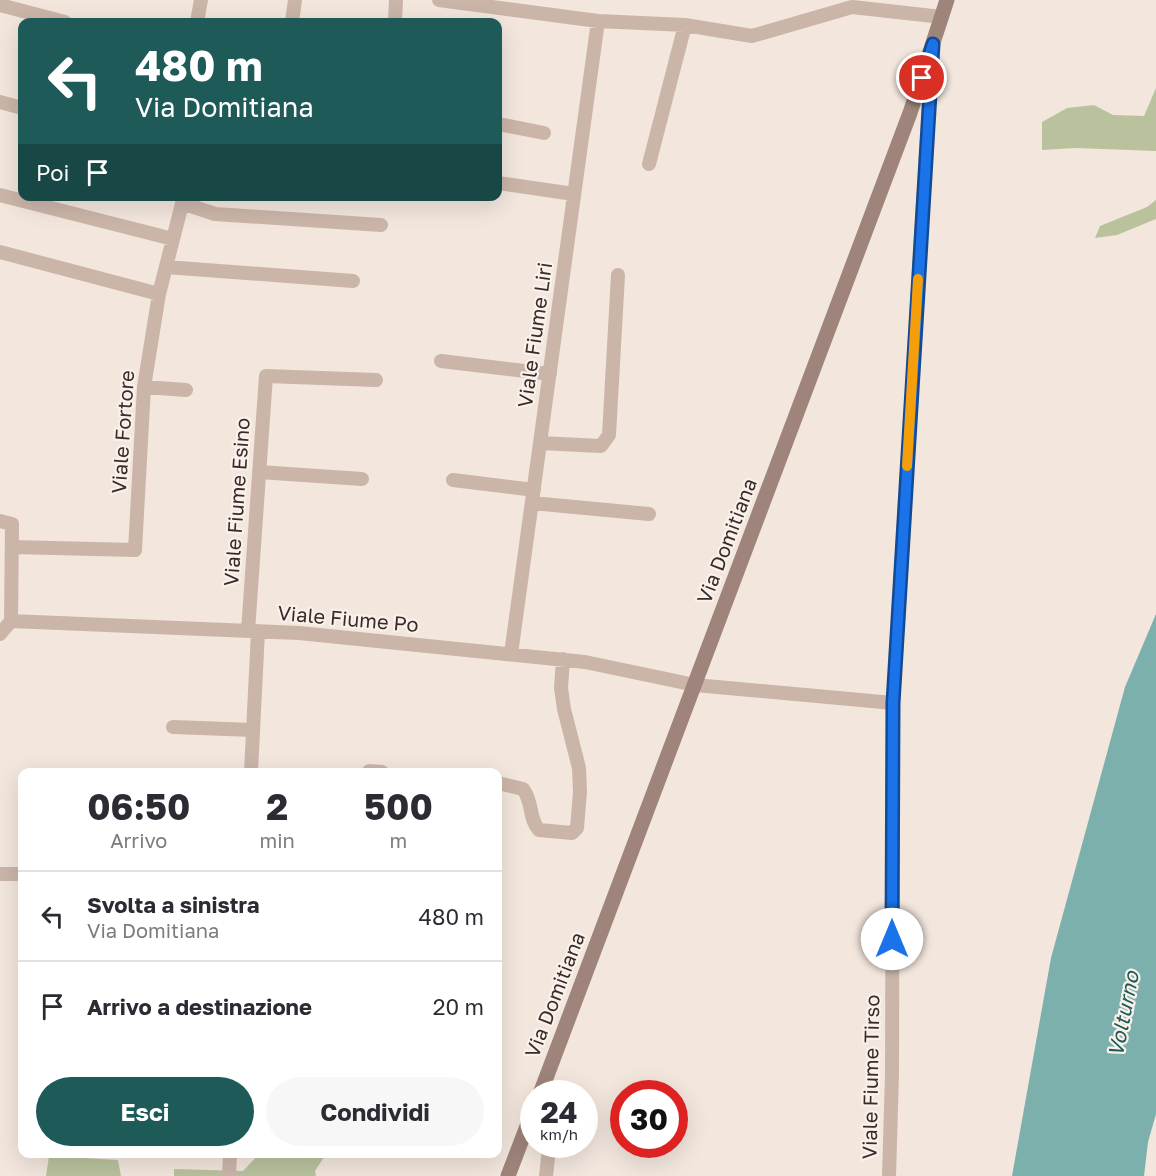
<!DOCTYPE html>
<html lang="it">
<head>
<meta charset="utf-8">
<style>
  :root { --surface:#fff; --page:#f7f7f7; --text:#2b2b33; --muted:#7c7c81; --line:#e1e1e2; --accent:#1e5a58 }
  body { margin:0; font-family:"Golos Text",sans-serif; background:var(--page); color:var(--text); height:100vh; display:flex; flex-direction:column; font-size:22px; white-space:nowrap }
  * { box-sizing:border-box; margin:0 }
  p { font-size:20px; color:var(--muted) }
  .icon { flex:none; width:33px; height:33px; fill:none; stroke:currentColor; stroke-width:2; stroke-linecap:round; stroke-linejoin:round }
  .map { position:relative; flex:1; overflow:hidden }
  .drawer { position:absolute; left:18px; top:768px; width:484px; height:390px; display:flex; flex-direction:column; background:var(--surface); border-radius:12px; box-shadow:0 6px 24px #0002 }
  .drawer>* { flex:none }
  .banner { position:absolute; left:18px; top:18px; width:484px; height:183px; border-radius:12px; box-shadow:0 6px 24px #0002; background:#1e5a58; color:#fff; overflow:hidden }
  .speed { position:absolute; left:520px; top:1080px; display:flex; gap:12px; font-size:30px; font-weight:700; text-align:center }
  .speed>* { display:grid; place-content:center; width:78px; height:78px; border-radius:50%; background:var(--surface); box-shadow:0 6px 24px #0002; line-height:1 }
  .speed small { font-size:15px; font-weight:400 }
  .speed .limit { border:9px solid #d22; background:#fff; color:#111 }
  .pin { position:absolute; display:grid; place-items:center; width:51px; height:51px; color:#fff; margin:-26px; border:3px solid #fff; border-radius:50%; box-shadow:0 2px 6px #0007 }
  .me { position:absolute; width:66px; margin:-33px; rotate:0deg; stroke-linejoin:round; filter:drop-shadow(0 0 4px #0008) }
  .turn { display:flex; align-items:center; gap:21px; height:126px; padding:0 18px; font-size:27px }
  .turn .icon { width:78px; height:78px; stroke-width:2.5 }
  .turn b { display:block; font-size:42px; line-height:51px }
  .then { display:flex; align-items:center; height:57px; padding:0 18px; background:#0003; gap:12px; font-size:22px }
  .eta { display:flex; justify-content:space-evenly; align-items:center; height:102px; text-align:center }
  .eta b { font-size:36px; font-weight:700; line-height:42px }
  .action { display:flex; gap:12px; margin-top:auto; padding:12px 18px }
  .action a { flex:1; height:69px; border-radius:36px; background:var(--accent); color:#fff; font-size:24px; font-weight:700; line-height:69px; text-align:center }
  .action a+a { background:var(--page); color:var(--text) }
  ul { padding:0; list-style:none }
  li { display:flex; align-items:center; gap:18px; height:90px; padding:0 18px; border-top:2px solid var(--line) }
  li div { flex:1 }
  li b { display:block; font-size:22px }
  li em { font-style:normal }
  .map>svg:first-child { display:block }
</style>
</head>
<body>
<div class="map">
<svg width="1156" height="1176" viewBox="0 0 1156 1176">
  <rect width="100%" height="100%" fill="#f2e6dd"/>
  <path fill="#b9c29d" d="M1156,88v63l-81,-3 -33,2v-28l25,-14 27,-3 19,10 31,1z
    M1156,200v19l-39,16 -22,3 5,-12 47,-19z
    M259,1154h67l-11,17 1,5h-142v-7l69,2z
    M49,1156l69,4 3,16h-75z"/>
  <path fill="#7cb0ad" d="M1156,614v500l-8,28 -4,34h-132l39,-218 74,-271z"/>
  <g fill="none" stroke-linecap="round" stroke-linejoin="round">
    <path stroke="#cbb5a9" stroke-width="14" d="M439,0l159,21 87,4 67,11 100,-29 90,10
      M0,5l65,17
      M197,22l4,-22
      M292,22l3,-22
      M395,22l1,-22
      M0,102l22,6
      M498,124l46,9
      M649,164l36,-139
      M498,183l76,11
      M0,195l173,44
      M182,203l33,11 166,11
      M0,252l159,42
      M166,267l187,14
      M441,361l109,13
      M144,387l42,3
      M540,443l61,3 8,-11 9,-160
      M259,472l103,7
      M453,480l81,10
      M532,503l117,11
      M0,521l12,3 -1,97
      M12,547l123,3 9,-163 15,-93 25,-98
      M248,631l18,-255 110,4
      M0,634l11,-13 288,12 286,29 110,23 198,18
      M511,654l87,-633
      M173,727l80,3
      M369,771l13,1
      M251,772l7,-141
      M498,783l25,6c11,15 5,29 16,41l33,3 5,-5 3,-36 -1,-24 -15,-59 -3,-21 2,-29
      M0,874h22
      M229,1176l1,-22
      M546,1176l3,-27
      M889,1176l3,-102 1,-371 39,-648"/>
    <path stroke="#9e847a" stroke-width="15" d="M540,1094l370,-981 37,-113
      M508,1176l26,-68"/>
  </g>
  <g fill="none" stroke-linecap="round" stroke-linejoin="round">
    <g stroke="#114b97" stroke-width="15">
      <path id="route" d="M892,939l1,-236 40,-659 -11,34"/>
    </g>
    <use href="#route" stroke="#1a73e8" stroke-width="10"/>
    <path stroke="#f59e0b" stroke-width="10" d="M907,466l11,-187"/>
  </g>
  <g text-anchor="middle" stroke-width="4.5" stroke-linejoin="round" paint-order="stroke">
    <g font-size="20" fill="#382c29" stroke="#faf1ea">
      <text transform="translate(535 335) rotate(-82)" y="7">Viale Fiume Liri</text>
      <text transform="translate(123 432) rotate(-86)" y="7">Viale Fortore</text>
      <text transform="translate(237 502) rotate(-86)" y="7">Viale Fiume Esino</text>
      <text transform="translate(727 541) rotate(-69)" y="7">Via Domitiana</text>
      <text transform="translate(348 619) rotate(5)" y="7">Viale Fiume Po</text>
      <text transform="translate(555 995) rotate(-69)" y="7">Via Domitiana</text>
      <text transform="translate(871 1077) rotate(-89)" y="7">Viale Fiume Tirso</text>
    </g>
    <g font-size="21" font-style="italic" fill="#1e5a58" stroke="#faf1ea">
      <text transform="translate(1124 1014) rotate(-79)" y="7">Volturno</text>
    </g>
  </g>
</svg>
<div class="speed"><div>24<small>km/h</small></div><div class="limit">30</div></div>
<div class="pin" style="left:922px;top:78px;background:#d93025"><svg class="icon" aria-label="arrive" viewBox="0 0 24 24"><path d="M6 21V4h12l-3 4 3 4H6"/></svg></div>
<svg class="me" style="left:892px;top:939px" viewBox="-20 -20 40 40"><circle r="19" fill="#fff"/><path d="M0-13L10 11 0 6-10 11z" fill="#1a73e8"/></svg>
<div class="banner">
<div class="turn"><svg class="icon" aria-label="left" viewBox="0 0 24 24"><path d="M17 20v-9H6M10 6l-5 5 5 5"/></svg><div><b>480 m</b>Via Domitiana</div></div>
<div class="then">Poi<svg class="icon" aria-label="arrive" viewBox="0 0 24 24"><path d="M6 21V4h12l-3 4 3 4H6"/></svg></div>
</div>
<section class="drawer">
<div class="eta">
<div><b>06:50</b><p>Arrivo</p></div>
<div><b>2</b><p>min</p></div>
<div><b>500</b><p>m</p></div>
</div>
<ul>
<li><svg class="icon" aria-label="left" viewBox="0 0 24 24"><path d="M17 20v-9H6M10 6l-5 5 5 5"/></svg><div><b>Svolta a sinistra</b><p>Via Domitiana</p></div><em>480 m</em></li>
<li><svg class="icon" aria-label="arrive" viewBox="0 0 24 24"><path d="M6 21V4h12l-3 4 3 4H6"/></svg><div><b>Arrivo a destinazione</b></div><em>20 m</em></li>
</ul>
<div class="action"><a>Esci</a><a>Condividi</a></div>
</section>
</div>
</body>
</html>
